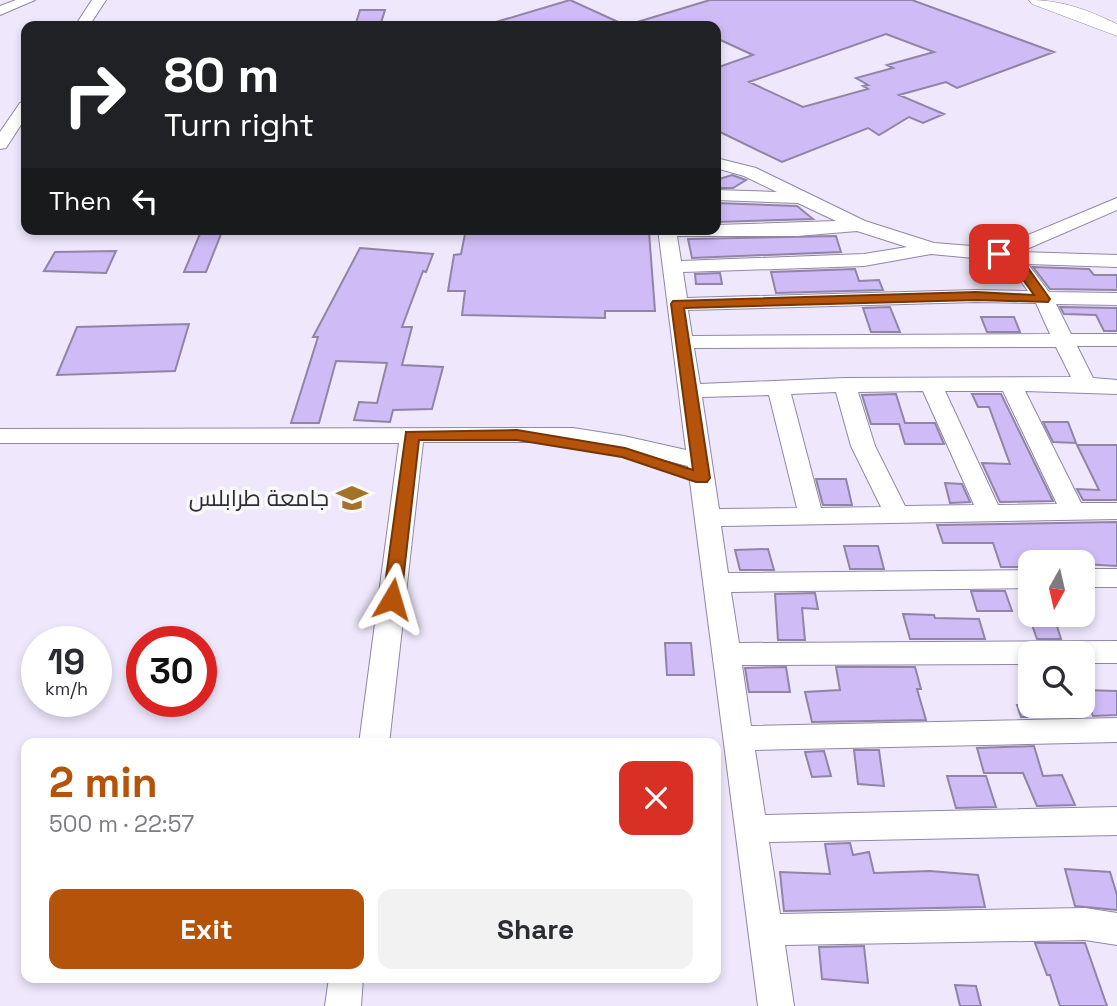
<!DOCTYPE html>
<html lang="en">
<head>
<meta charset="utf-8">
<style>
  :root { --surface:#fff; --page:#f2f2f3; --text:#2b2b33; --muted:#7c7c81; --accent:#b45309 }
  body { margin:0; font-family:"Space Grotesk",Cairo,sans-serif; background:var(--page); color:var(--text); height:100vh; display:flex; flex-direction:column; font-size:26px; white-space:nowrap }
  * { box-sizing:border-box; margin:0 }
  p { font-size:23px; color:var(--muted) }
  .icon { flex:none; width:38px; height:38px; fill:none; stroke:currentColor; stroke-width:2; stroke-linecap:round; stroke-linejoin:round }
  .map { position:relative; flex:1; overflow:hidden }
  .sheet { position:absolute; left:21px; top:738px; width:700px; height:245px; display:flex; flex-direction:column; background:var(--surface); border-radius:14px; box-shadow:0 4px 10px #0003 }
  .sheet>* { flex:none }
  .hud { position:absolute; left:21px; top:21px; width:700px; height:214px; border-radius:14px; box-shadow:0 4px 10px #0003; background:#202124; color:#fff; overflow:hidden }
  .needle { width:46px; rotate:188deg }
  .tools { position:absolute; left:1018px; top:550px; display:grid; gap:14px }
  .tools a { display:grid; place-items:center; width:77px; height:77px; border-radius:14px; background:var(--surface); box-shadow:0 4px 10px #0003; font-size:35px }
  .speed { position:absolute; left:21px; top:626px; display:flex; gap:14px; font-size:35px; font-weight:700; text-align:center }
  .speed>* { display:grid; place-content:center; width:91px; height:91px; border-radius:50%; background:var(--surface); box-shadow:0 4px 10px #0003; line-height:1 }
  .speed small { font-size:18px; font-weight:400 }
  .speed .limit { border:10px solid #d22; background:#fff; color:#111 }
  .pin { position:absolute; display:grid; place-items:center; width:60px; height:60px; color:#fff; margin:-30px; border-radius:14px; box-shadow:0 4px 10px #0006 }
  .me { position:absolute; width:77px; margin:-38px; rotate:7deg; stroke-linejoin:round; filter:drop-shadow(0 0 5px #0008) }
  .turn { display:flex; align-items:center; gap:24px; height:147px; padding:0 28px; font-size:32px }
  .turn .icon { width:91px; height:91px; stroke-width:2.5 }
  .turn b { display:block; font-size:49px; line-height:60px }
  .then { display:flex; align-items:center; height:66px; padding:0 28px; background:#0003; gap:14px; font-size:26px }
  .round { display:grid; place-items:center; flex:none; width:74px; height:74px; border-radius:14px; background:var(--page) }
  .overview { display:flex; align-items:center; justify-content:space-between; height:119px; padding:0 28px }
  h1 { font-size:42px; font-weight:700; line-height:52px; color:var(--accent) }
  .primary-button { display:flex; gap:14px; margin-top:auto; padding:14px 28px }
  .primary-button a { flex:1; height:80px; border-radius:14px; background:var(--accent); color:#fff; font-size:28px; font-weight:700; line-height:80px; text-align:center }
  .primary-button a+a { background:var(--page); color:var(--text) }
  .map>svg:first-child { display:block }
</style>
</head>
<body>
<div class="map">
<svg width="1117" height="1006" viewBox="0 0 1117 1006">
  <rect width="100%" height="100%" fill="#efe8fd"/>
  <path fill="#cfbbf6" stroke="#9085a5" stroke-width="2" fill-rule="evenodd" d="M570,0l57,26h-130l-1,-4z
    M710,0h202l142,52 -97,36 -11,-6 -47,13 45,19 -21,9 -14,-6 -30,18 -11,-7 -86,34 -66,-32v-62l37,-13 -37,-17v-12h-81l-1,-3zM886,34l48,18 -47,13 6,3 -37,10 12,7 -5,1 5,3 -65,18 -54,-25z
    M360,10h25l-5,16h-25z
    M732,175l14,5 -13,8h-17v-8z
    M716,203l81,3 16,13 -97,3z
    M202,229h21l-17,43h-22z
    M466,229h122v5l61,-2 6,79h-50v7l-143,-3 3,-24h-17l6,-36 7,-1z
    M836,236l5,16 -149,6 -4,-19z
    M360,248l73,6 -7,18 -3,-1 -21,56h10l-10,38 41,2 -11,42 -39,1 -3,12 -36,-2 5,-18 18,1 10,-40 -51,-2 -17,62h-28l27,-86h-5z
    M116,251l-10,22 -62,-2 11,-19z
    M1033,267l56,2 5,6h23v15l-67,-1z
    M855,269l4,12 20,-1 4,10 -107,3 -5,-21z
    M720,273l2,11h-26l-1,-10z
    M890,307l10,25h-29l-8,-24z
    M1060,307l57,1v23h-13l-8,-16 -32,-1z
    M981,317h33l6,15h-33z
    M189,324l-14,47 -118,4 20,-48z
    M896,394l9,29h30l9,21h-39l-6,-20h-28l-9,-29z
    M972,394h29l52,107 -53,1 -18,-39 28,1 -21,-57h-11z
    M1043,422h25l8,21 -23,-1z
    M1077,445h40v55h-34l-6,-11 22,1z
    M816,479h30l6,26h-29z
    M945,483l17,1 8,18 -20,1z
    M1117,522v44l-34,-2v-2h-52v5h-30l-8,-24h-50l-6,-18z
    M844,546h34l6,23h-34z
    M768,549l6,21h-34l-5,-20z
    M971,591h34l7,20h-35z
    M815,593l3,16 -16,-1 3,32h-27l-3,-46z
    M903,614l31,1 1,3 44,1 6,20h-75z
    M1030,619l25,1 6,19h-24z
    M665,643h26l3,32h-27z
    M786,667l4,25h-41l-4,-24z
    M836,667h79l6,22h-4l9,31 -114,2 -7,-30 35,-2z
    M1083,690l34,1v24l-24,1z
    M1017,705h31l3,12h-30z
    M1034,746l9,30 19,-1 13,30 -38,1 -14,-33h-39l-7,-25z
    M854,750h25l5,36 -26,-2z
    M824,751l7,25 -19,1 -7,-25z
    M947,776h39l10,31 -40,1z
    M850,843l3,12 16,-3 5,21 56,-2 48,4 7,32 -201,4 -4,-39 50,2 -5,-30z
    M1065,869l45,3 7,23v15l-42,-4z
    M1035,943h50l22,63h-47l-10,-31h-3z
    M864,946l4,37 -46,-4 -3,-32z
    M955,985l21,1 5,20h-21z"/>
  <g fill="none" stroke-linecap="round" stroke-linejoin="round">
    <g stroke="#9186a6" stroke-width="2">
      <path id="minor" d="M16,0h19l-35,15v-9z
        M92,0h14l-17,26h-14z
        M26,101v16l-20,31 -6,1v-17l20,-29z
        M716,158l40,10 109,53 69,22 63,5 120,-50v12l-97,42 97,3v12l-89,-3 21,28 68,1v12l-61,-1 15,30h46v12h-40l16,32 24,2v14l-92,-3 56,112h36v16l-396,7 7,47 303,-3v18l-300,4 8,51 378,-2v22h-34v-10h-52v11l-289,1 9,61 366,-8v24l-362,8 10,65 352,-8v28l-348,7 11,72 305,-6 32,5v32l-32,-5 -300,5 9,61h-36l-70,-540 -64,-16 -51,-8h-150l-34,302h-30l40,-301h-399v-14l573,-1 51,8 62,14 -28,-221h58v-4l120,-4 -38,-18 -82,-3v-10l61,2 -33,-16 -28,-8zM857,231l50,16 -43,7 -183,7 -4,-25h120zM931,254l75,7 22,30 -52,-1 -289,8 -4,-26 181,-6zM976,302l60,1 14,31 -358,2 -4,-26zM1056,347l15,30 -226,1 -145,6 -6,-36zM923,391l51,114 -69,1 -30,-60 -17,-54zM945,391h58l54,113 -59,1zM836,392l15,54 30,61 -60,1 -30,-114zM769,395l28,113 -78,1 -17,-112z
        M1083,569h34v18h-34z
        M329,978h34l-2,28h-36z"/>
    </g>
    <g stroke="#9186a6" stroke-width="1">
      <path id="major" d="M1029,0c33,0 59,10 88,24v12l-85,-32z"/>
    </g>
    <use href="#minor" fill="#fff" fill-rule="evenodd"/>
    <use href="#major" fill="#fff" fill-rule="evenodd"/>
  </g>
  <path fill="#b45309" stroke="#753606" stroke-width="2" d="M999,250l19,4 32,45 -2,3 -72,-2 -292,8 26,170 -3,4h-11l-74,-25 -105,-17h-98l-18,159 -3,5h-12l-3,-5 23,-167 111,-2 108,18 68,22 -22,-166 2,-3 303,-9 58,3 -25,-35 -14,-3 -2,-3z"/>
  <defs>
    <g id="university-bare" transform="scale(2.415)"><path d="M0-5L7-2L0 1L-7-2ZM-4 1L0 2.5L4 1V4Q0 6-4 4Z" fill="#a37227" stroke="#f9f9f9" stroke-width="2.5" paint-order="stroke"/></g>
  </defs>
  <g fill-rule="evenodd">
    <use href="#university-bare" x="352" y="498"/>
  </g>
  <g text-anchor="middle" stroke-width="7" stroke-linejoin="round" paint-order="stroke">
    <g font-size="23" fill="#2f2b38" stroke="#f9f9f9" text-anchor="end">
      <text x="329" y="506">جامعة طرابلس</text>
    </g>
  </g>
</svg>
<div class="tools">
<a><svg class="needle" viewBox="-14 -14 28 28"><path d="M0-13l5 13h-10z" fill="#e53935"/><path d="M0 13l5-13h-10z" fill="#7c7c81"/></svg></a>
<a><svg class="icon" aria-label="search" viewBox="0 0 24 24"><circle cx="10" cy="10" r="6"/><path d="M15 15l6 6"/></svg></a>
</div>
<div class="speed"><div>19<small>km/h</small></div><div class="limit">30</div></div>
<div class="pin" style="left:999px;top:254px;background:#d93025"><svg class="icon" aria-label="arrive" viewBox="0 0 24 24"><path d="M6 21V4h12l-3 4 3 4H6"/></svg></div>
<svg class="me" style="left:392px;top:599px" viewBox="-20 -20 40 40"><path d="M0-17L14 15 0 8-14 15z" fill="#b45309" stroke="#fff" stroke-width="4"/></svg>
<div class="hud">
<div class="turn"><svg class="icon" aria-label="right" viewBox="0 0 24 24"><path d="M7 20v-9h11M14 6l5 5-5 5"/></svg><div><b>80 m</b>Turn right</div></div>
<div class="then">Then<svg class="icon" aria-label="left" viewBox="0 0 24 24"><path d="M17 20v-9H6M10 6l-5 5 5 5"/></svg></div>
</div>
<section class="sheet">
<div class="overview"><div><h1>2 min</h1><p>500 m · 22:57</p></div><a class="round" style="background:#d93025;color:#fff"><svg class="icon" aria-label="close" viewBox="0 0 24 24"><path d="M6 6l12 12M18 6L6 18"/></svg></a></div>
<div class="primary-button"><a>Exit</a><a>Share</a></div>
</section>
</div>
</body>
</html>
